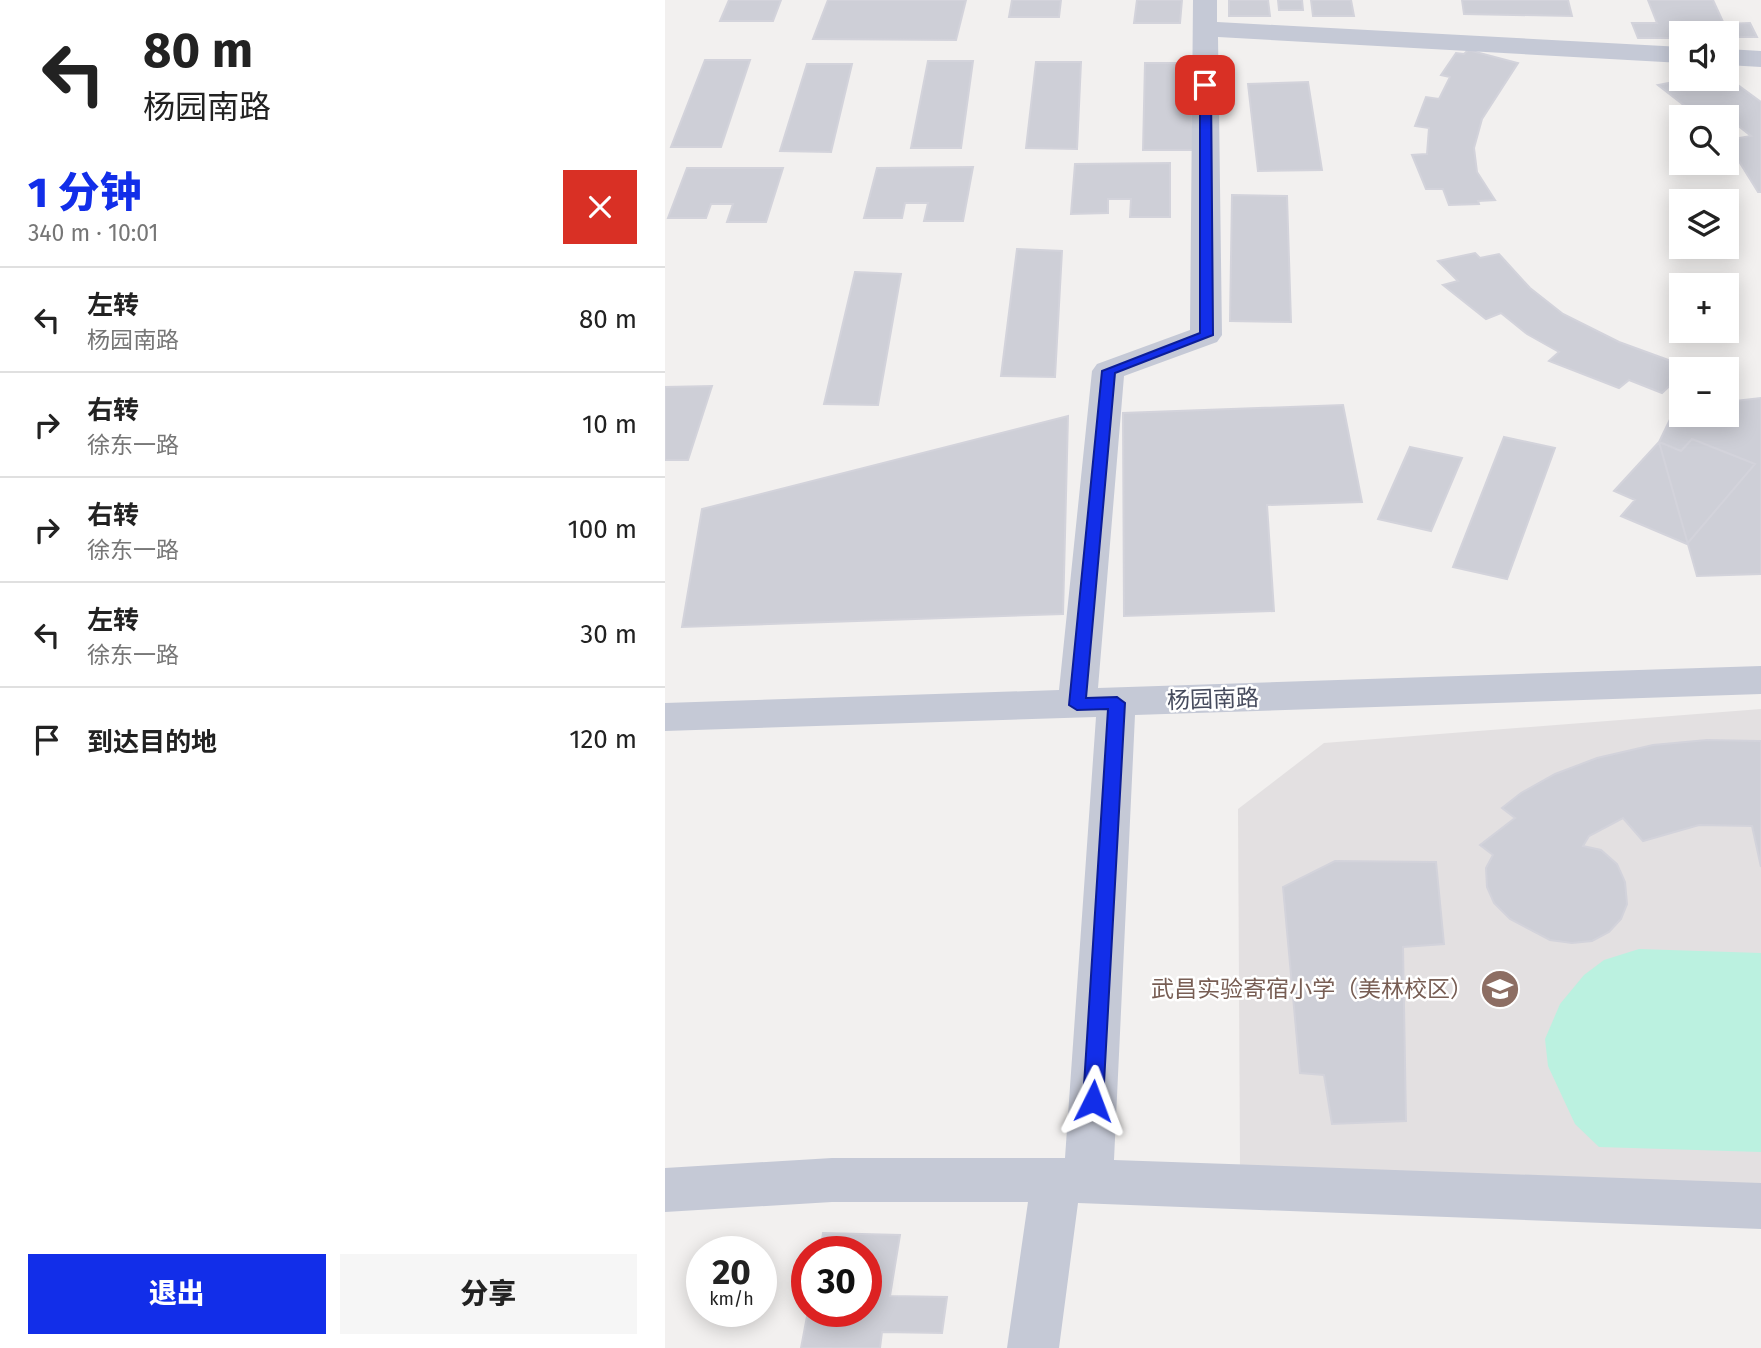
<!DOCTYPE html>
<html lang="zh">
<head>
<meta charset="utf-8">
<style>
  :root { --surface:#fff; --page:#f6f6f6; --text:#222; --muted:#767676; --line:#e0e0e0; --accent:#122ee9 }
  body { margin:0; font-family:"Fira Sans","Noto Sans SC",sans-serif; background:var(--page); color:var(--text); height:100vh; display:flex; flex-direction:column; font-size:26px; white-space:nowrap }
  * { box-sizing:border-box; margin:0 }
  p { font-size:23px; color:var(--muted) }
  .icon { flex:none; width:38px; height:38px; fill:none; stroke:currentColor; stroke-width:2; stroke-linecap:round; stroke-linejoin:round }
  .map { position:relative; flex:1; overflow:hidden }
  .details { display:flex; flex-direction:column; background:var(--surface); width:665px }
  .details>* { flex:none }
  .hud { background:#fff; color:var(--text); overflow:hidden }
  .controls { position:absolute; left:1004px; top:21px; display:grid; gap:14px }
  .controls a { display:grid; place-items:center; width:70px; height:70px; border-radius:0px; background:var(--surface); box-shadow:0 4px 18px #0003; font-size:35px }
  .speed { position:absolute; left:21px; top:1236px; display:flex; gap:14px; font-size:35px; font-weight:700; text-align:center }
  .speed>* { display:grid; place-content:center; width:91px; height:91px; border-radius:50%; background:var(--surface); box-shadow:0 4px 18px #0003; line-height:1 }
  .speed small { font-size:18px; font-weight:400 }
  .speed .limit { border:10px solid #d22; background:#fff; color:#111 }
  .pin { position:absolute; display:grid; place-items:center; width:60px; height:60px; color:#fff; margin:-30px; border-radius:14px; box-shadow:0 4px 10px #0006 }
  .me { position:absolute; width:77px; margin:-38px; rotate:3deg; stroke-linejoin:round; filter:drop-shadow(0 0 5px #0008) }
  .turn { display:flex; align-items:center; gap:24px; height:147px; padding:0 28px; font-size:32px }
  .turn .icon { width:91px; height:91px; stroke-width:2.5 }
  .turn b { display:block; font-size:49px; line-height:60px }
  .round { display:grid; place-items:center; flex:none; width:74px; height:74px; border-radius:0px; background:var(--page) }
  .headline { display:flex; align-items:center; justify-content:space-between; height:119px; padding:0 28px }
  h1 { font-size:42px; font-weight:800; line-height:52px; color:var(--accent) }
  .cta { display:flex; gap:14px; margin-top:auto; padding:14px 28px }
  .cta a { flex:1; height:80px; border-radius:0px; background:var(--accent); color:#fff; font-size:28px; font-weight:800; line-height:80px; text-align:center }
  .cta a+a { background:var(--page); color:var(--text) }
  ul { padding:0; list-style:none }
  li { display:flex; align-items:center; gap:21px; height:105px; padding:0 28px; border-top:2px solid var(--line) }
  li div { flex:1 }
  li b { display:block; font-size:26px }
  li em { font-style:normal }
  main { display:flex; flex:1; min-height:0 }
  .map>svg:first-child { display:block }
</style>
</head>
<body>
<main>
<section class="details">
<div class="hud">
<div class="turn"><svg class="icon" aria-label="left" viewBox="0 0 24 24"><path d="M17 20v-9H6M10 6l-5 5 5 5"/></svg><div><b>80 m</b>杨园南路</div></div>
</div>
<div class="headline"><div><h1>1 分钟</h1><p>340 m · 10:01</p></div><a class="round" style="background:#d93025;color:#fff"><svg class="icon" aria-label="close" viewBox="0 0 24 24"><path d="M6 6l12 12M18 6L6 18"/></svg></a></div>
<ul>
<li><svg class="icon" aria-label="left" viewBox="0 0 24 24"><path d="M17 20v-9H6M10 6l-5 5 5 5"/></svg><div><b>左转</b><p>杨园南路</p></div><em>80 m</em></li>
<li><svg class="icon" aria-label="right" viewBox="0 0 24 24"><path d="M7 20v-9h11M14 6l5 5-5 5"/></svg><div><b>右转</b><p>徐东一路</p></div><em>10 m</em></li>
<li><svg class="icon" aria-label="right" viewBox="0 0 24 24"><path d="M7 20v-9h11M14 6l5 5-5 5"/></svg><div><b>右转</b><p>徐东一路</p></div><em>100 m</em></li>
<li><svg class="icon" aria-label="left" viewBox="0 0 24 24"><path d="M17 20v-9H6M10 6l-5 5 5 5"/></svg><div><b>左转</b><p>徐东一路</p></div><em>30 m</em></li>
<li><svg class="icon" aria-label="arrive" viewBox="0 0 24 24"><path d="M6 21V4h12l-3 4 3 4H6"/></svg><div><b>到达目的地</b></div><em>120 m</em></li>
</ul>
<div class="cta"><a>退出</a><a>分享</a></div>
</section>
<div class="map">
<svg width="1096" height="1348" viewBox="0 0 1096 1348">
  <rect width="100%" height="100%" fill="#f2f0ef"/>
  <path fill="#e3e0e1" d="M1096,709v481l-521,-21 -2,-360 86,-66z"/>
  <path fill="#bbf1e0" d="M974,949l122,4v199l-162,-5 -24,-23 -27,-58 -3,-27 15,-35 24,-29 20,-15z"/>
  <path fill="#cecfd7" stroke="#d3d3db" stroke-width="2" d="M64,0h52l-8,21h-53z
    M163,0h138l-10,40 -143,-1z
    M347,0h49l-2,17h-50z
    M472,0h45l-2,23h-46z
    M564,0h39l2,16h-41z
    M613,0h24l1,10h-24z
    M646,0h40l3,16h-41z
    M797,0h106l4,16 -108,-2z
    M983,0h65l11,24 26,-1 7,14h-30v-4h-45v5h-44l-6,-15h25z
    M803,50l50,13 -36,56 -8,29 3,24 18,28 -17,1 1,3 -30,1 -6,-16h-17l-14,-34 15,-1 2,-26 -14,-2 11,-29 13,2 11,-22 -9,-2 15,-22 8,1z
    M40,60h45l-29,87h-50z
    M263,61h45l-12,87h-50z
    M371,62h45l-4,87 -51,-1z
    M480,63h45l4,87h-51z
    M142,64h45l-21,88 -51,-1z
    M1062,77l34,25v90h-3l-31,-50v-2l24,-4 -24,-19h-28l-41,-32 31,-6z
    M643,82l14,88 -64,1 -10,-87z
    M505,163v54h-40l1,-18h-23v14l-37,1 4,-50z
    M308,167l-10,54h-39l4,-18h-23l-3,15h-38l13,-50z
    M22,168h96l-17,54h-39l6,-18h-22l-5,14h-38z
    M567,195l55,1 4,126 -61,-1z
    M352,249l45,2 -7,126 -54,-1z
    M810,253l5,5 19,-4 31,34 33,26 56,28 63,23 -9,9 6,3 -17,16 -33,-13 -10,8 -70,-27 10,-9 -32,-18 -26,-21 -15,6 -43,-34 15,-4 -20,-20z
    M190,272l46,2 -23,131 -54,-1z
    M47,386l-24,74h-23v-73z
    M1096,398v176l-64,2 -38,-134 17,-35h6v8h45v-13z
    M678,405l19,97 -95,3 7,106 -150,5 -1,-203z
    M403,416l-5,198 -381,13 20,-118z
    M839,437l51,11 -48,131 -54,-12z
    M1027,439l63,25 -68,80 -66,-28 14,-16 -21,-9 45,-49 22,9z
    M745,447l52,11 -31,73 -53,-12z
    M1042,740l54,1v126l-9,-41 -53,-1 -56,16 -20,-23 -34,18 -6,10 18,4 16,14 8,18 2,22 -6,15 -12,13 -17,9 -20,2 -22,-3 -40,-21 -16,-16 -7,-16 -1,-19 7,-13 -13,-10 35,-27 -13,-10 19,-15 34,-19 42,-16 56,-13z
    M670,861l101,1 8,82 -41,3 3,174 -74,3 -8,-49 -24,-2 -17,-186z
    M158,1233l77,2 -10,61 57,1 -5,36 -60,-1 -2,16h-79l7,-37h58v-60h-46z"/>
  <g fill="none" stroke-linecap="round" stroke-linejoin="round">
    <path fill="#c5c9d6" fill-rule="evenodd" d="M528,0h24v22l465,25v16l-464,-26 4,298 -5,7 -93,34 -26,312 663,-22v28l-626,21 -21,445 647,23v46l-683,-26 -19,145h-52l21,-146h-196l-167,10v-44l167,-10h233l31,-441 -431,14v-28l394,-13 33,-319 5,-7 93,-34z
      M1062,49l34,2v16l-34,-2z"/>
  </g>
  <path fill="#122ee9" stroke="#0c1e97" stroke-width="2" d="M540,82l6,3 2,250 -98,38 -29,325 31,-1 8,6 -22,398 -3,6 -7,3 -7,-3 -3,-6 25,-392 -31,1 -8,-5 33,-334 98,-38v-248z"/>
  <defs>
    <g id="school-disc" transform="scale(2.0125)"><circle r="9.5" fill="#8d6e63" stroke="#fff"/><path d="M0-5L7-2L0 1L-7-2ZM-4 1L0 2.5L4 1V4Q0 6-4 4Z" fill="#fff"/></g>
  </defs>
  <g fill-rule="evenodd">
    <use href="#school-disc" x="835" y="989"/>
  </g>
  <g text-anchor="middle" stroke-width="5" stroke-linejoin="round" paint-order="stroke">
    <g font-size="23" fill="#464b5d" stroke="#fff">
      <text transform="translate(548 699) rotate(-2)" y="8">杨园南路</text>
    </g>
    <g font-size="23" fill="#785e54" stroke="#fff" text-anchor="end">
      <text x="808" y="997">武昌实验寄宿小学（美林校区）</text>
    </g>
  </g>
</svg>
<div class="controls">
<a><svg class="icon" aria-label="sound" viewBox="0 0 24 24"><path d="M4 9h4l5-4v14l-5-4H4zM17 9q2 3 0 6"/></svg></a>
<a><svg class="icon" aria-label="search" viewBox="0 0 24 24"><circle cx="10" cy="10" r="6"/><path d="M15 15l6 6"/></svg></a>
<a><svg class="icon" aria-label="layers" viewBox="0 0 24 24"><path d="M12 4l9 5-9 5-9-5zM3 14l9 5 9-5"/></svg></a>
<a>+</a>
<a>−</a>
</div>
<div class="speed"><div>20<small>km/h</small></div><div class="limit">30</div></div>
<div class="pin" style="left:540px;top:85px;background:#d93025"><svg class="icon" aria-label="arrive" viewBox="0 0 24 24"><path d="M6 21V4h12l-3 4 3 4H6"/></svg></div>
<svg class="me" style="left:428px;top:1101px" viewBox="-20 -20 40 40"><path d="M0-17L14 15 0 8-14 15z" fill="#122ee9" stroke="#fff" stroke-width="4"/></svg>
</div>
</main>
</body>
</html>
